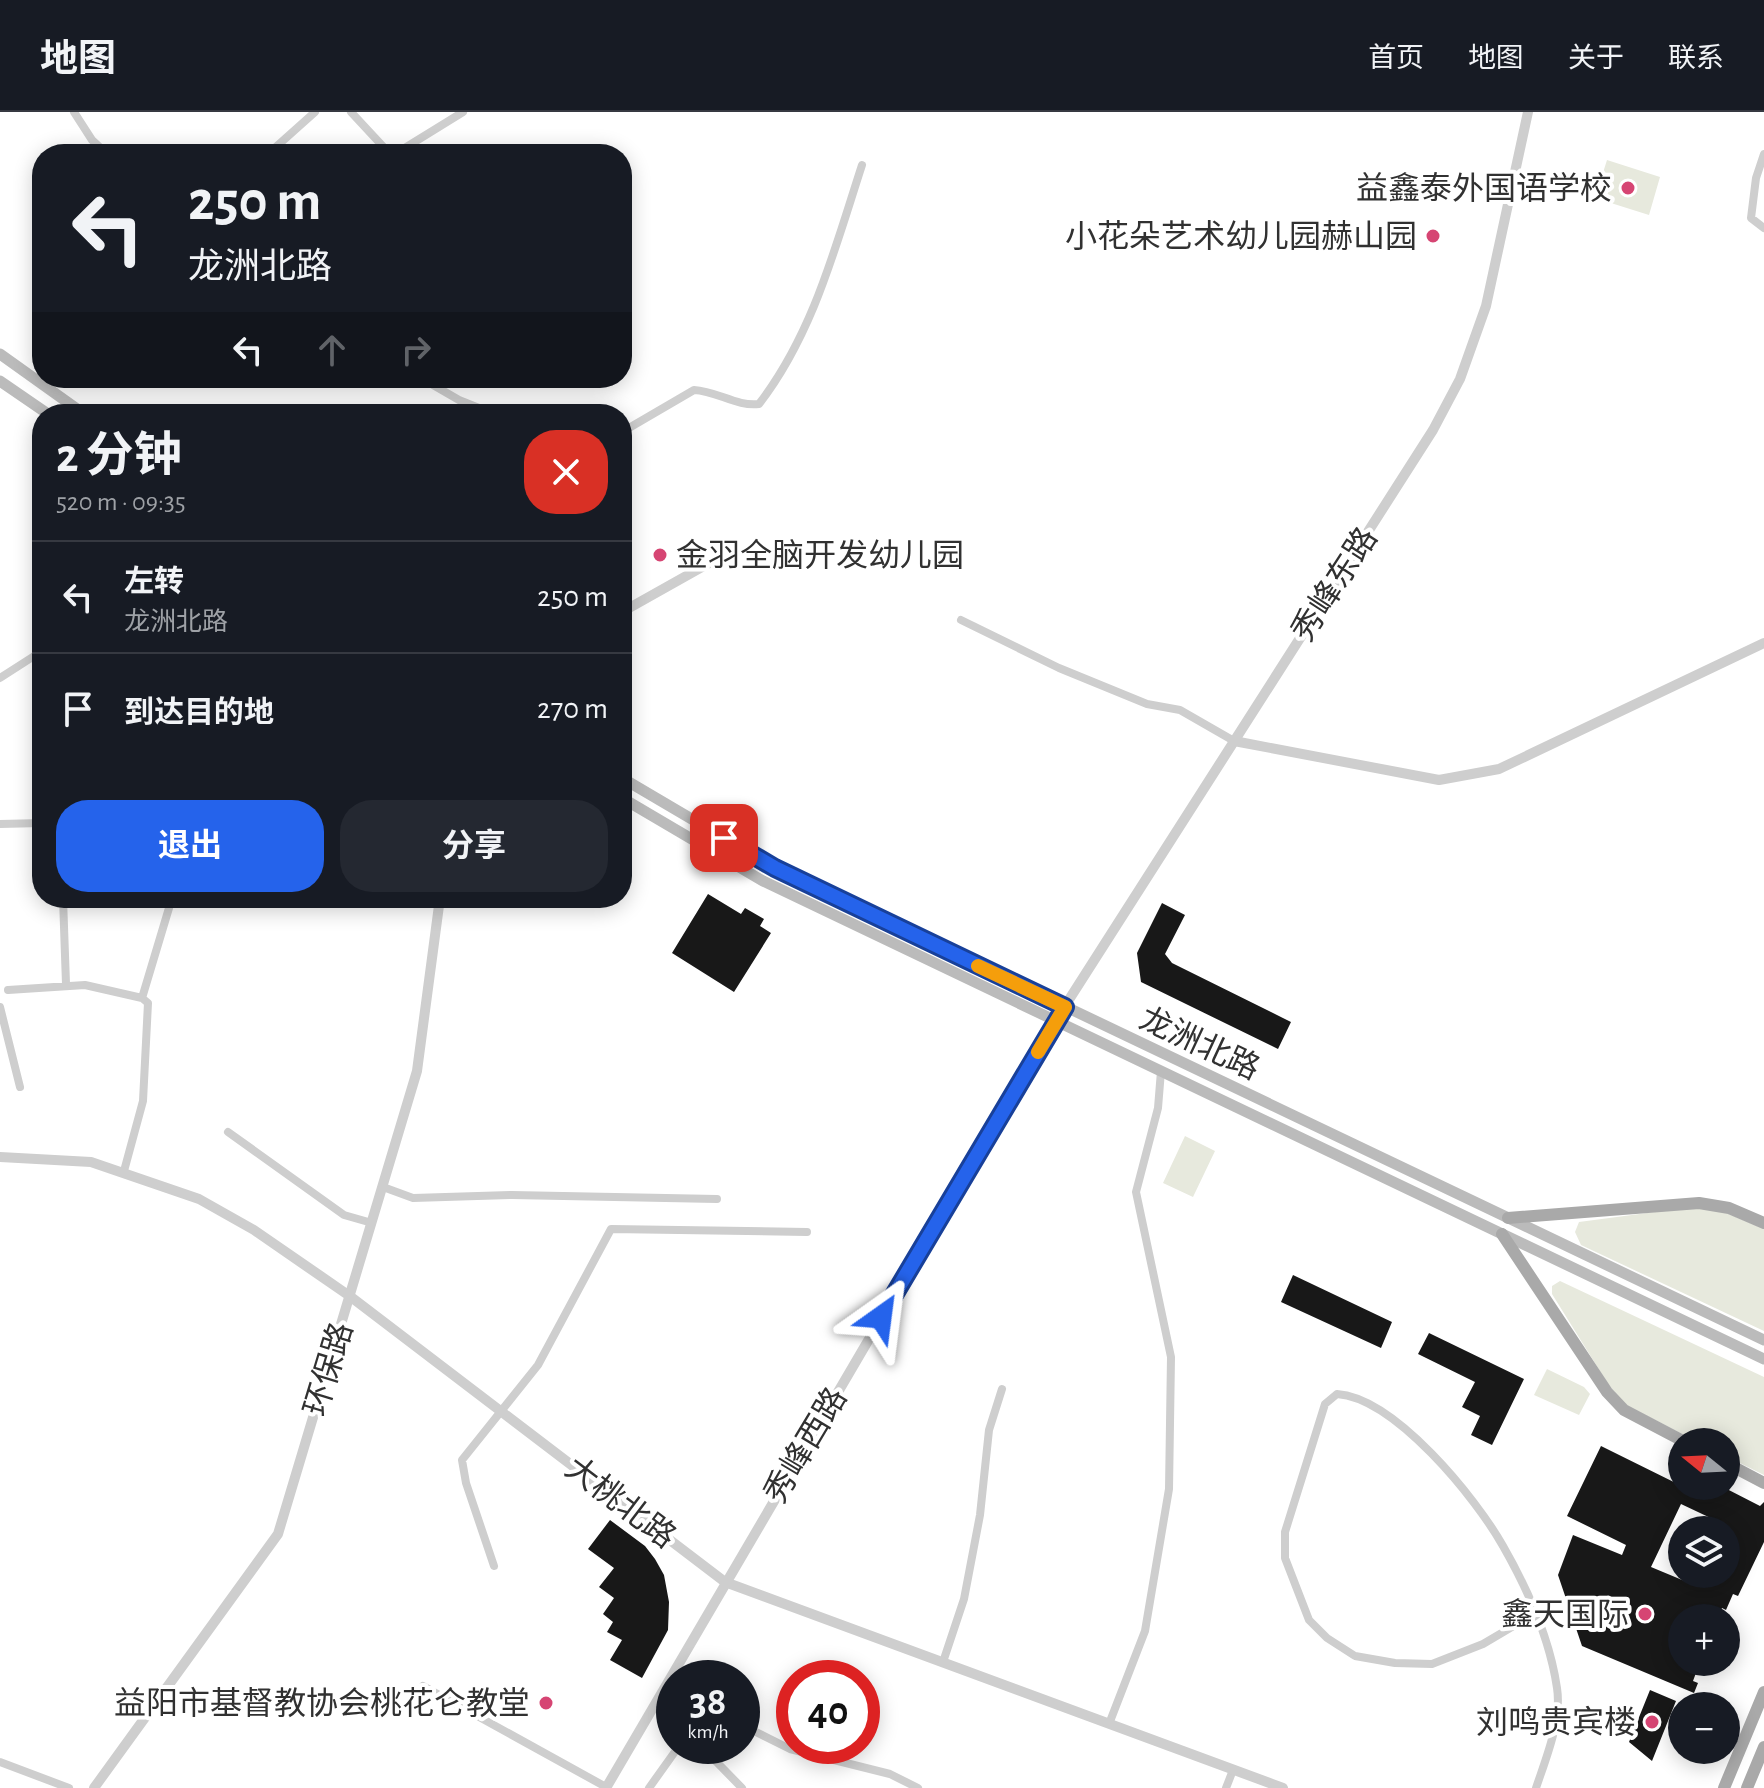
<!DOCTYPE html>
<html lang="zh">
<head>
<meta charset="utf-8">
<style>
  :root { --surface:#171b24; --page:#242831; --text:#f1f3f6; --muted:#9ea1a6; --line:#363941; --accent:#2563eb }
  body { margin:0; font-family:"Alegreya Sans","Noto Sans SC",sans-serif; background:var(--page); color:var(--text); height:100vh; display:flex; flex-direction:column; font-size:30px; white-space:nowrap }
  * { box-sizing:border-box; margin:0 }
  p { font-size:26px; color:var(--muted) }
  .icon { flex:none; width:44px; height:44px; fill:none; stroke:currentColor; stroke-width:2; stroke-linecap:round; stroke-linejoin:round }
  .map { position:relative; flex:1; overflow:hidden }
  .drawer { position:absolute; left:32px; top:292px; width:600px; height:504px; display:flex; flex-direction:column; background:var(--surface); border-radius:32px; box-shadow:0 4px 20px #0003 }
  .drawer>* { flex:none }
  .banner { position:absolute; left:32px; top:32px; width:600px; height:244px; border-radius:32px; box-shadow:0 4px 20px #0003; background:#171b24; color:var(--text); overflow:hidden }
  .needle { width:52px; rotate:288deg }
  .fabs { position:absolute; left:1668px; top:1316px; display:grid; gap:16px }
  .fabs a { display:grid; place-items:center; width:72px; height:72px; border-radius:50%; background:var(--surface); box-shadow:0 4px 20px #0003; font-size:40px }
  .speed { position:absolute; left:656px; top:1548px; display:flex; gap:16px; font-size:40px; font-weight:700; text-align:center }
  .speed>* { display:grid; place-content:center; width:104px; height:104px; border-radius:50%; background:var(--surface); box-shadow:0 4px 20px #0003; line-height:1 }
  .speed small { font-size:20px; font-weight:400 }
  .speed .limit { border:12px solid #d22; background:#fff; color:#111 }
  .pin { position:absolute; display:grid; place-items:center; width:68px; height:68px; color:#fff; margin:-34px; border-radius:16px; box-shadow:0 4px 12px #0006 }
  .me { position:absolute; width:88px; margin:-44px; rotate:31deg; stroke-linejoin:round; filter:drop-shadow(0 0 6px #0008) }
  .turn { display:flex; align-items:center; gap:28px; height:168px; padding:0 24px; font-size:36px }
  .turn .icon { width:104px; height:104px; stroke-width:2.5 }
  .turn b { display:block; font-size:56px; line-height:68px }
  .lanes { display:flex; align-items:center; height:76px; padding:0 24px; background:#0003; justify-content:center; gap:40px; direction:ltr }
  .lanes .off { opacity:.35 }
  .round { display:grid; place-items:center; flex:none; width:84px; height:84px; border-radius:32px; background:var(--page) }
  .overview { display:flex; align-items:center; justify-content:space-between; height:136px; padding:0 24px }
  h1 { font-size:48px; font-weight:700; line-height:60px }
  .primary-button { display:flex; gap:16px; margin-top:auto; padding:16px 24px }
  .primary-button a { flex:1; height:92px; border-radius:32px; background:var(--accent); color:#fff; font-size:32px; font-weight:700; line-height:92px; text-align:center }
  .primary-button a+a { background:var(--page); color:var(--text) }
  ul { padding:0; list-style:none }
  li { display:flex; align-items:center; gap:24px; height:112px; padding:0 24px; border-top:2px solid var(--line) }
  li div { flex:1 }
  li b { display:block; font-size:30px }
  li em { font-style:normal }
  header { display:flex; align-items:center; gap:48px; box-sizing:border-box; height:112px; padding:0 40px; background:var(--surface); border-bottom:2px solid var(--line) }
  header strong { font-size:38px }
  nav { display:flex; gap:44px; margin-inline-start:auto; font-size:28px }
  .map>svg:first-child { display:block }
</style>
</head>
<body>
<header>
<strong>地图</strong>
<nav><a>首页</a><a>地图</a><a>关于</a><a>联系</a></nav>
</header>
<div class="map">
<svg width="1764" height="1676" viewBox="0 0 1764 1676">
  <rect width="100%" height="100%" fill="#fff"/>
  <path fill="#e7e9dd" d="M1607,48l53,17 -11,38 -54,-17z
    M1185,1024l30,15 -22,46 -30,-14z
    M1700,1094l24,6 40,17v102l-183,-86 -6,-13 4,-10z
    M1560,1169l204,96v98l-38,-19v-14h-28l-72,-37 -18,-21 -56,-90v-8z
    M1547,1257l37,18 6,7 -11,21 -45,-20z"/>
  <path fill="#181818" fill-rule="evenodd" d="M708,782l33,20 4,-6 19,11 -4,7 11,7 -37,59 -62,-39z
    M1162,791l23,12 -20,39 7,9 119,59 -13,27 -137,-67 -4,-29z
    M1293,1163l99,47 -11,26 -100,-46z
    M1429,1221l95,46 -32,66 -21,-10 9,-19 -18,-9 13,-25 -57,-28z
    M1601,1334l99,49 5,-9h16l39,20 4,-4v40l-26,54 -5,-2 -7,16 -4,-2 -4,10h-36v44h18l-7,19 5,2 -4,10 -112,-47 -24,-71 15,-40 49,20 4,-10 -59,-29zM1681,1392l36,17 4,9h5v44h-21l-6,13 -48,-20z
    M610,1408l35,26 10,13 9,16 5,27 -1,28 -26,48 -32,-18 12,-20 -15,-8 6,-10 -10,-8 11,-16 -15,-11 15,-19 -26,-19z
    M1650,1578l26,11 -24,60 -23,-19z"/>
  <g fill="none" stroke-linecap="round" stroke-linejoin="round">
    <path stroke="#cecece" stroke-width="8" d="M74,0l18,28 15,14
      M351,0l39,42
      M268,42l47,-42
      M395,42l68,-42
      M1764,42l-8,24 -5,40 13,10
      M421,266l38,22 35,14
      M622,320l72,-42c23,1 43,17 65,14 54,-70 76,-156 103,-239
      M961,508l98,48 88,36 33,6 54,31
      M0,566l42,-27
      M0,712l42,-1
      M63,786l3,86
      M8,878l77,-5 57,13 6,5 -5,98 -19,70
      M142,886l30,-100
      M0,895l20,80
      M228,1020l116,83 28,8
      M383,1075l30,11 99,-3 205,4
      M494,1454l-28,-83 -4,-23 76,-95 73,-136 196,3
      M1534,1502l-51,30 -51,20 -37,-1 -40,-7 -28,-18 -18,-18 -24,-62v-26l40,-128 12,-10c58,4 139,104 166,152 24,42 47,94 54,142 5,32 -11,70 -21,100
      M943,1550l21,-63 16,-84 9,-85 13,-41
      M423,1574l183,101
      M1109,1612l36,-93 24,-142 2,-132 -35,-165 22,-84 3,-37
      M742,1613l48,24 100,25 28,14
      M701,1634l41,42
      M0,1650l69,26
      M649,1676l30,-42
      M1226,1676l7,-18"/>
    <path stroke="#cecece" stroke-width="10" d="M622,500l89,-50
      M1234,629l205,39 60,-11 265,-126
      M0,1045l91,5 108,37 55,31 97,67 374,285 558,206
      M94,1676l184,-254 139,-463 23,-173
      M606,1676l450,-768 377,-590 27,-51 26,-73 42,-194"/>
    <path stroke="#bbb" stroke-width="11" d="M0,242l84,60
      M0,269l48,33
      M622,666l153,90 989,472
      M622,686l141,83 1001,478"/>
    <path stroke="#a9a9a9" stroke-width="12" d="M1508,1106l191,-15 30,5 35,15
      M1502,1122l105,158 17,18 61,32
      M1726,1351l38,20
      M1724,1676l40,-96
      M1747,1676l17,-41"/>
  </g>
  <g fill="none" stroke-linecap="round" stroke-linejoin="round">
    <g stroke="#184099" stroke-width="20">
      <path id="route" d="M724,726l51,30 290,139 -184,310"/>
    </g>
    <use href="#route" stroke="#2563eb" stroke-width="14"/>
    <path stroke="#f59e0b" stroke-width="14" d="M978,854l87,41 -27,45"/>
  </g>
  <g fill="#d64573" stroke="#fff" stroke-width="3">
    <circle cx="1628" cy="76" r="8"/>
    <circle cx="1433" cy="124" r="8"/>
    <circle cx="660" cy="443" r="8"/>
    <circle cx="1645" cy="1502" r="8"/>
    <circle cx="546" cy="1591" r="8"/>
    <circle cx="1652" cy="1610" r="8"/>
  </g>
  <g text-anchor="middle" stroke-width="8" stroke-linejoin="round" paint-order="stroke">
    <g font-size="32" fill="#313131" stroke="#fff" text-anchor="end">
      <text x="1612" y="87">益鑫泰外国语学校</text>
      <text x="1417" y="135">小花朵艺术幼儿园赫山园</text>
      <text x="676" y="454" text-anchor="start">金羽全脑开发幼儿园</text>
      <text x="1629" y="1513">鑫天国际</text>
      <text x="530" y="1602">益阳市基督教协会桃花仑教堂</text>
      <text x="1636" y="1621">刘鸣贵宾楼</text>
    </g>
    <g font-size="32" fill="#313131" stroke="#fff">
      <text transform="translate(1334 472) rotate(-57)" y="11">秀峰东路</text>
      <text transform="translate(1200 931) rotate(25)" y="11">龙洲北路</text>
      <text transform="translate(328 1257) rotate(-73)" y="11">环保路</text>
      <text transform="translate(805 1333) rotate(-59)" y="11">秀峰西路</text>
      <text transform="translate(621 1390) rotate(37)" y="11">大桃北路</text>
    </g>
  </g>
</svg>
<div class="fabs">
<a><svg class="needle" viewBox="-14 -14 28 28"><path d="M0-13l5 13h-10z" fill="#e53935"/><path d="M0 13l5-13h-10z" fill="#9ea1a6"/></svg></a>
<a><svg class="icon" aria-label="layers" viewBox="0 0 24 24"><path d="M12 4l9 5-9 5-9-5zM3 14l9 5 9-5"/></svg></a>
<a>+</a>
<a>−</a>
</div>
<div class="speed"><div>38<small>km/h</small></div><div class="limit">40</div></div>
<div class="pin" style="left:724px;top:726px;background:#d93025"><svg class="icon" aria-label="arrive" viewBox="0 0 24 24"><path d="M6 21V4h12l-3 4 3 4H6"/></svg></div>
<svg class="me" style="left:881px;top:1205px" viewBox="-20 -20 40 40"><path d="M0-17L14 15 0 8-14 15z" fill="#2563eb" stroke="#fff" stroke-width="4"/></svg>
<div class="banner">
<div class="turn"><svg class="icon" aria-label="left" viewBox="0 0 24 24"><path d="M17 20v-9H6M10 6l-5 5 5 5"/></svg><div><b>250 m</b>龙洲北路</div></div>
<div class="lanes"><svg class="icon" aria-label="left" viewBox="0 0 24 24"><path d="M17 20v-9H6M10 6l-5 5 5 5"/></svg><svg class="icon off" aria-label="ahead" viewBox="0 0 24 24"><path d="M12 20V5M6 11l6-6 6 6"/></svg><svg class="icon off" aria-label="right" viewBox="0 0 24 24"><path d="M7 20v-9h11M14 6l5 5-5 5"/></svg></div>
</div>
<section class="drawer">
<div class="overview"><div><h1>2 分钟</h1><p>520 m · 09:35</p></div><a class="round" style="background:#d93025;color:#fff"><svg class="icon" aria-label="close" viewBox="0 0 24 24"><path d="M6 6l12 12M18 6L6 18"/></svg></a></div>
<ul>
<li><svg class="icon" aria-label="left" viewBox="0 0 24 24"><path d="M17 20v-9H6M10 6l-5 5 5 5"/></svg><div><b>左转</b><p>龙洲北路</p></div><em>250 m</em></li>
<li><svg class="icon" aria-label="arrive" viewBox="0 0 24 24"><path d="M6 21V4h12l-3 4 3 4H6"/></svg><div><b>到达目的地</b></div><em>270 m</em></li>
</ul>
<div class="primary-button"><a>退出</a><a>分享</a></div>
</section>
</div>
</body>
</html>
